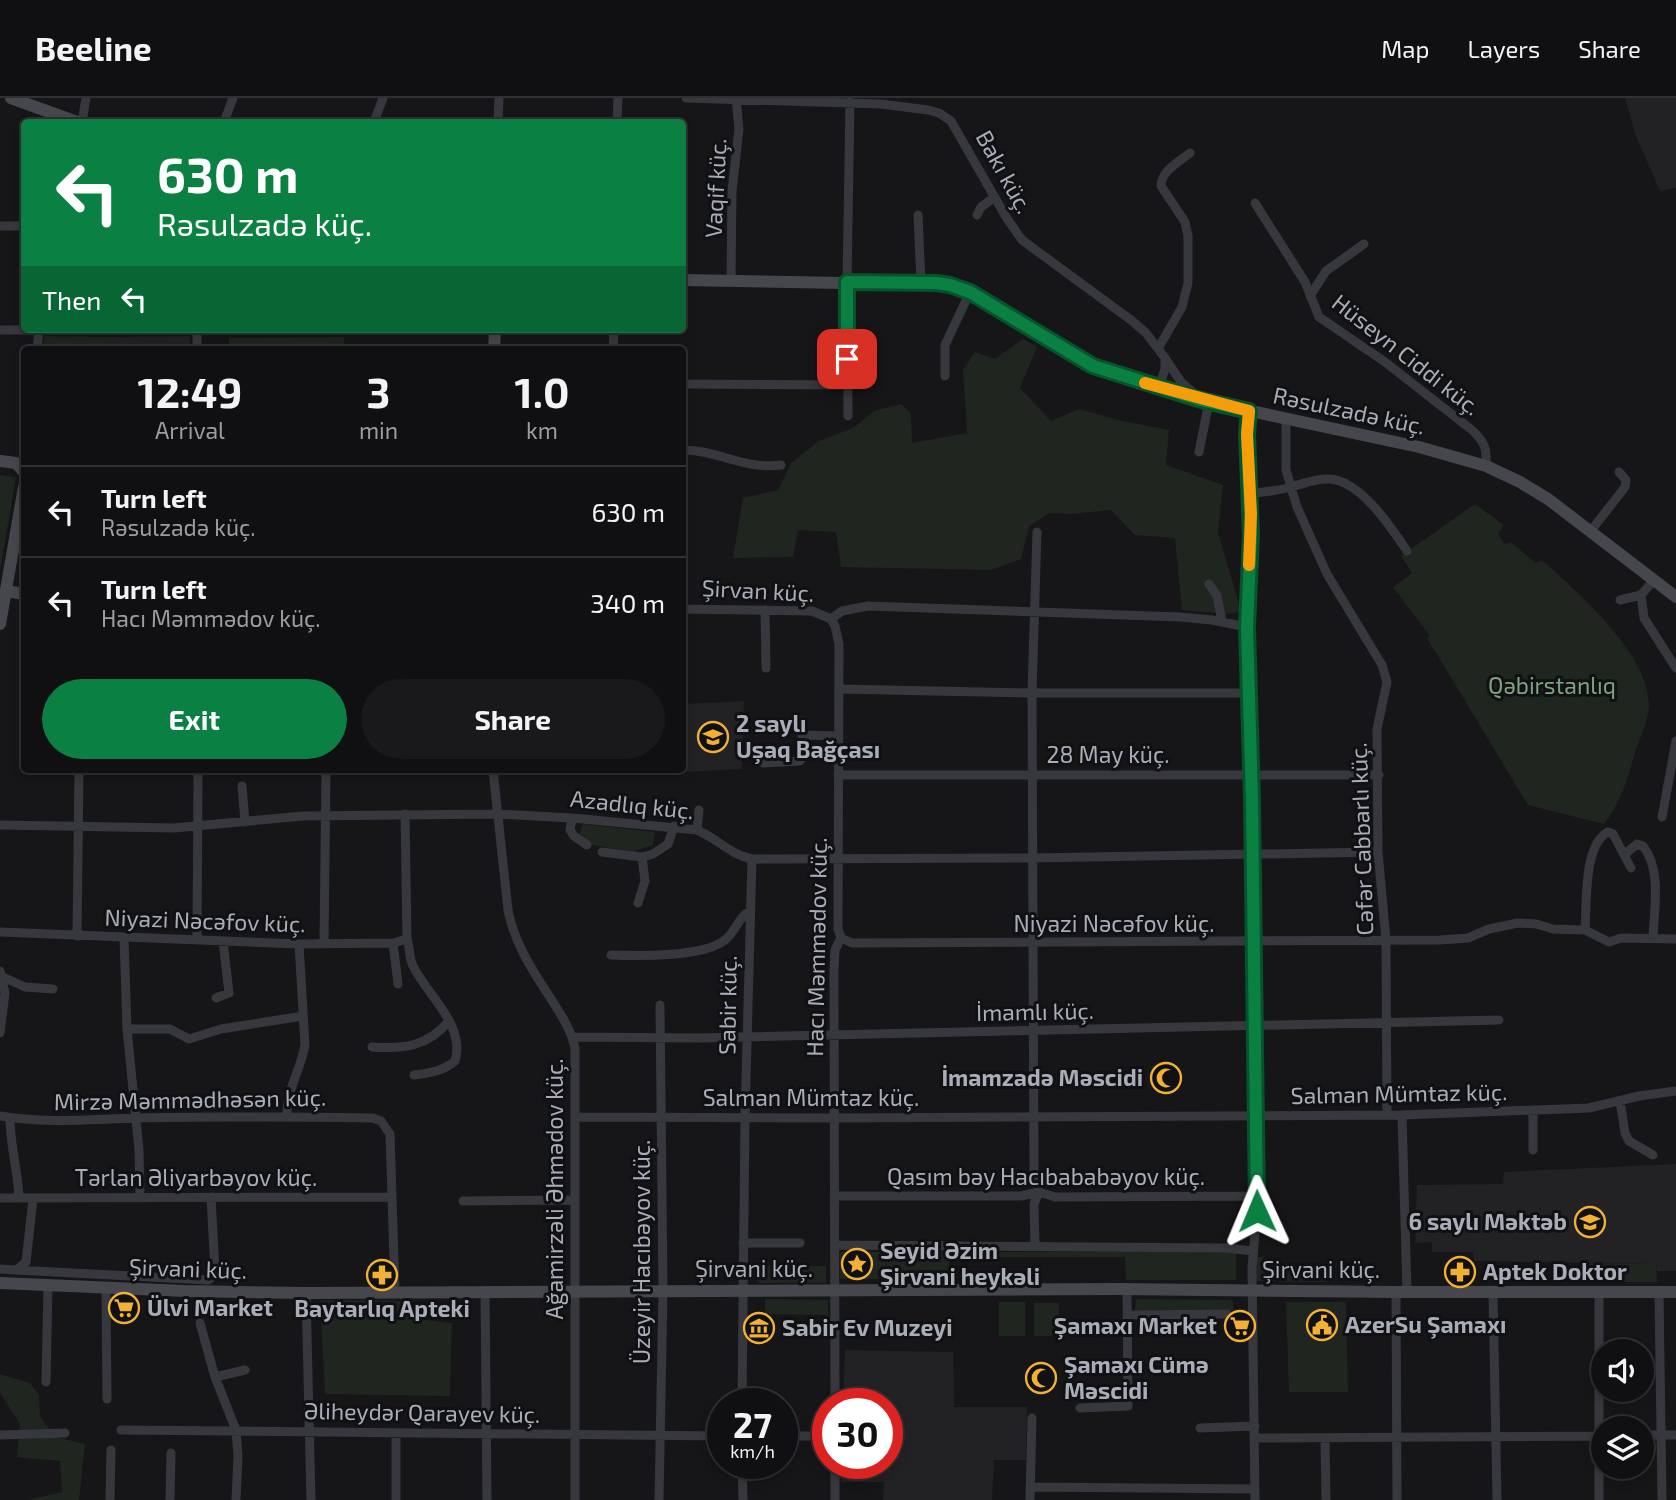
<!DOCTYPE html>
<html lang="en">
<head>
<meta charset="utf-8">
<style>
  :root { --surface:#101012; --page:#19191b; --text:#f1f3f6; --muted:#9c9d9f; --line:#303032; --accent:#0b8043 }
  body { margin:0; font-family:"Exo 2",sans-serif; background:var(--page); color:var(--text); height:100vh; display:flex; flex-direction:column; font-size:26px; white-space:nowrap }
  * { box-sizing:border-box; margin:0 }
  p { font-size:23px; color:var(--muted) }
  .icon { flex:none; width:38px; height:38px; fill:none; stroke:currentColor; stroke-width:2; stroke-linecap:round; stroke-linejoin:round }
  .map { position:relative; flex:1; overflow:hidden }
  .sheet { position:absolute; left:21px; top:248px; width:665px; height:427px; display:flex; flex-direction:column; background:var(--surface); border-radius:7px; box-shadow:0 4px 10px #0003,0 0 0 2px var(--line) }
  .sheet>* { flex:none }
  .top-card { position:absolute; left:21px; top:21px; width:665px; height:214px; border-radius:7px; box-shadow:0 4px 10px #0003,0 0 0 2px var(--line); background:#0b8043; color:#fff; overflow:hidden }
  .fabs { position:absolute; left:1591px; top:1241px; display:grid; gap:14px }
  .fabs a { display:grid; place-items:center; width:63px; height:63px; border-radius:50%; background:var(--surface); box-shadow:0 4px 10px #0003,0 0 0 2px var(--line); font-size:35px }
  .speed { position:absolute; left:707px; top:1290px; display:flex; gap:14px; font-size:35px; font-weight:700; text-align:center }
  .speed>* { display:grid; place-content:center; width:91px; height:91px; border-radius:50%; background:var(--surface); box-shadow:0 4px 10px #0003,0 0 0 2px var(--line); line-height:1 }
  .speed small { font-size:18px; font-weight:400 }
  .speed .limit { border:10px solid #d22; background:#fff; color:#111 }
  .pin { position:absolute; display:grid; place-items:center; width:60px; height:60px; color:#fff; margin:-30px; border-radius:14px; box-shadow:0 4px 10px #0006 }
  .me { position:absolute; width:77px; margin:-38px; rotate:359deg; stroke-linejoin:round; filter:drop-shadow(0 0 5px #0008) }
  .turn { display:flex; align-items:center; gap:24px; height:147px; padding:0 21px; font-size:32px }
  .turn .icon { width:91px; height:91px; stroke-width:2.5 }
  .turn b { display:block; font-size:49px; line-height:60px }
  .then { display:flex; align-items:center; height:66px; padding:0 21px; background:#0003; gap:14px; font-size:26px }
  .eta { display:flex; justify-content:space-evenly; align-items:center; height:119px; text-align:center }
  .eta b { font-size:42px; font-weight:700; line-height:49px }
  .button { display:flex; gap:14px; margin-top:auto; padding:14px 21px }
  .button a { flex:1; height:80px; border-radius:42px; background:var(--accent); color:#fff; font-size:28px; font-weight:700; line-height:80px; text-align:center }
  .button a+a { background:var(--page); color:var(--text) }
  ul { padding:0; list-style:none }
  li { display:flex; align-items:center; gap:21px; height:91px; padding:0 21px; border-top:2px solid var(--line) }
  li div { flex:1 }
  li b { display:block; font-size:26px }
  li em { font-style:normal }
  header { display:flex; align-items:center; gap:42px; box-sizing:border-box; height:98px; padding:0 35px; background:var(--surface); border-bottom:2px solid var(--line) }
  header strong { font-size:33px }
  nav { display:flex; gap:38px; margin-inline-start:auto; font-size:24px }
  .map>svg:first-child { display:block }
</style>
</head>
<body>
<header>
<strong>Beeline</strong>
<nav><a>Map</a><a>Layers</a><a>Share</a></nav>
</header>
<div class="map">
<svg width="1676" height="1402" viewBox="0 0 1676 1402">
  <rect width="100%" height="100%" fill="#161618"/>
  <path fill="#222225" d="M1625,0h51v90l-16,3 -24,-55z
    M190,238v14h-84v-13z
    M744,603l-2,68 -105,5 -126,1v-5h171l1,-66z
    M1676,1066v107h-19l-1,-7 -182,-3 -1,-9h-41v-10l-17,1 2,-58 86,-1 1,-12z
    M845,1252l108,2 1,55h73l-1,53h-32l-2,40h-109l1,-18h-43l1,-19h45v-59l-44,-1z"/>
  <path fill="#1e261f" d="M44,238l62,1v13l-48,-4 -1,4h-14z
    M344,239v13h-115v-12z
    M1023,241l14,8 -17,41 31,33 28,-12 43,12 47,9 -3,35 57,20 -5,47 23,79 -11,3 -48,-4 -7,-72 -40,-3 -24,-25 -40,4 -21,-1 -21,13 -8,33 -30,11 -150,-3 -5,-35 -38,-2 -5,27 -60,1 10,-60 35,-8 13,-27 28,-22 34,-13 21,-17 27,-7 10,9 1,30 55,-10 -4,-63 12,-18 20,7z
    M0,377l16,2 -16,94z
    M1475,406l29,21 -6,9 7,10 6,-2 25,21 6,-3c37,34 104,90 107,144 1,13 -11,39 -15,52 -7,25 -14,48 -30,68l-76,-19 -101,-167 3,-2 -37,-49 19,-14 -11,-17z
    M583,726l72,8 -2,13 -19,6 -9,-1 -33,-5 -13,-11z
    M840,1154h396v28h-110l-1,-23h-176v22h-109z
    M1257,1159h6v9h64v16l-71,-1z
    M1583,1165l73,1 1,18h-73z
    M758,1168h68v17h-68z
    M765,1201l63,1v15l-63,-1z
    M1136,1201l97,1v11l-98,-1z
    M320,1202l89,1v17l43,5 -2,73 -125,-2z
    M999,1204h26v34h-26z
    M1286,1204h60l2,90h-59z
    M1034,1205h25v33h-25z
    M0,1276l30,9 9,12 1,22 16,20 29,7 -6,56h-50l33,-8 -2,-31 -43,-4 3,-33 -20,-31z"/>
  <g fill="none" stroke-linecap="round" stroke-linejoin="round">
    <path stroke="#37383d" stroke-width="9" d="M686,0l195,6 47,6 11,3 12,8 55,96 16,23 109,80 15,13 19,25
      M82,24l4,-24
      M224,24l9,-24
      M374,24l9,-24
      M498,24l1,-24
      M617,24l1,-24
      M1255,105l50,79 14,35 66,45 87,68c13,12 15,19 14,36
      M918,117l3,68
      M977,117l4,-8 14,-10
      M0,128h24
      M731,182l1,-89 7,-62 -3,-31
      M1310,198l16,-25 38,-27
      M197,231v21
      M0,232l318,-1
      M1159,249l23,-40 6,-24v-47l-3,-14 -24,-36c0,-15 18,-24 29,-33
      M37,252l2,-20
      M613,252l1,-21
      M945,278v-31l25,-53
      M682,286l166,1
      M1159,289l6,-18v-11l16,24 16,14
      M1249,313l-3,23 5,100 -4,93 5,146 4,343 1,95 -5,57 3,232
      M848,318l-1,-134 3,-180
      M1286,321v51l11,37 30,67 55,91 5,17 -10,47 1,123 8,88 1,174
      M682,352c37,0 61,20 99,15
      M1199,354l10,-50
      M1249,396c13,-2 26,-3 38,-6 14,-3 28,-10 42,-9 31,1 62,48 78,72
      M1037,434l-5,161 2,483 5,16
      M1590,434l35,-45 1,-7 -7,-8
      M1654,482l-13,15 3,23 32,50
      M1209,486l8,12 5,25
      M1620,502l21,-5
      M682,511l130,2 19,8
      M765,512l1,58
      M831,521l4,7 4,18 -1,285 3,9 -6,12 -1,21 1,433
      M831,521l11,-8 26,-5 312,11 32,3 35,7
      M839,591l193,4h218
      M802,637l36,1
      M763,665l37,-2 2,-3v-37
      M493,672l15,140c6,33 25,61 43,89 10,16 20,30 24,49v452
      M838,677h541
      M242,688l3,36
      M405,716l2,125c3,9 2,19 6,27 14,29 53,59 42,95 -12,10 -25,12 -41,14
      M1662,719l14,-76
      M572,720l-2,12 4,6 13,9
      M0,727l174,3 129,-12 194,-2 75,4 125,12c20,8 33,25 55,29l281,-1 345,-6
      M697,732l2,-20
      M602,754l40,5
      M1625,756l12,-10 6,2c19,24 11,63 10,92
      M638,805l7,-22 -3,-24 11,-3 15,-10 6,-18
      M1585,832c2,-26 -2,-85 23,-98l5,2 18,34
      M0,834l299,12 94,-1 14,-4
      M77,838l2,-166
      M124,840l3,91 12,121 1,47
      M841,840l11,5 588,-3 28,-2 21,-9 29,-6 18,1 17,5 32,1 24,12 12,-4 55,1
      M197,842l1,-170
      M324,845l2,-173
      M393,845l5,41
      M611,857c27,1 93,2 114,-15 11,-8 13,-23 25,-29
      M0,873l5,22 -5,40
      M3,879l22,10 28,2
      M216,900l13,-5 -6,-52
      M127,931h43l19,10 32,-10 82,-13
      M572,939l127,1 800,-18
      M372,949c31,2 55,0 76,-25
      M1620,1003l5,32 4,8 24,14
      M1533,1012v40
      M1402,1017l5,177
      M0,1018c47,8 91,3 138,2 78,-2 157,-1 235,0l8,3 9,13 5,158
      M287,1018c-1,-25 14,-47 18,-71l-6,-101
      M575,1019l259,1 568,-3 187,-7 50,-12 37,-5
      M10,1020c0,27 8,53 9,80
      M835,1098h186l18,-4 16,5 202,-1
      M0,1100l392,-1
      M463,1103l112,-1
      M743,1145h57
      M835,1147l391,3 27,3
      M1035,1148l-1,-42 5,-12
      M0,1171l16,1 10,-8 7,-63
      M16,1172l192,10 5,-3 2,-6 -4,-74
      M106,1190l1,111
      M485,1194l2,208
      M1396,1194l1,208
      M1493,1194l4,208
      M1599,1194v208
      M1659,1194l3,208
      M306,1195l5,207
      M1127,1217l100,-1
      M200,1225l15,54 21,53 2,26 -2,44
      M215,1279l30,-7
      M46,1284l2,-97
      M742,1306l3,-287 7,-258
      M1080,1310l48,-2 -1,-117
      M1200,1330l55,-2
      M121,1332l602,6
      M396,1336v66
      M0,1337l65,-2
      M1642,1337h34
      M782,1338h46
      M1255,1340l348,-2
      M1325,1341l1,61
      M742,1365l1,37
      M835,1365v37
      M1030,1389l225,2
      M110,1402l1,-50
      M170,1402l1,-47
      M659,1402l4,-210 -3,-285
      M1030,1402l2,-82"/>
    <path stroke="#45474d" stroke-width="12" d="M11,0l66,24
      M682,182l268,5 20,7 100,63 41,19 98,28 210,45 67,19 34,16 28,17 128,98
      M494,252l1,-21
      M0,363l16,2 8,9
      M6,493l18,3
      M0,526l24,-137
      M0,1185l184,8 122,2 812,-4 278,3h280"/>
  </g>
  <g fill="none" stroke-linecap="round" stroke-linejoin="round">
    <g stroke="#07532c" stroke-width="18">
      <path id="route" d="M847,261v-77l90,1 13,2 20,7 123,74 108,34 48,11 -2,23 4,100 -4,93 5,174 5,410"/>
    </g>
    <use href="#route" stroke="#0b8043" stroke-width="12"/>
    <path stroke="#f59e0b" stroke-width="12" d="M1145,285l104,28 -2,23 4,80 -2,51"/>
  </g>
  <defs>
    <g id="school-ring" transform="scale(1.575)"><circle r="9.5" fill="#111113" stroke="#f2b134" stroke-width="1.5"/><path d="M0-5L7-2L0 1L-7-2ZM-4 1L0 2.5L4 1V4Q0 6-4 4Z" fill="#f2b134"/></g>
    <g id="mosque-ring" transform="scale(1.575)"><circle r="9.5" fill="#111113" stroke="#f2b134" stroke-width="1.5"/><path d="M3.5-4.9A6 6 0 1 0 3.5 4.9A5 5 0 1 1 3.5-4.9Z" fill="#f2b134"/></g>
    <g id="sight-ring" transform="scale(1.575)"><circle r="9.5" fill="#111113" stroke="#f2b134" stroke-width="1.5"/><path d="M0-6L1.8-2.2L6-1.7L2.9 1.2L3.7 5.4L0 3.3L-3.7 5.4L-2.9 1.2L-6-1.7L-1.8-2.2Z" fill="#f2b134"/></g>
    <g id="pharmacy-ring" transform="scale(1.575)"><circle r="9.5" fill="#111113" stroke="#f2b134" stroke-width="1.5"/><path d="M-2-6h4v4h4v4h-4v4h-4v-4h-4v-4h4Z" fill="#f2b134"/></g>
    <g id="supermarket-ring" transform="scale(1.575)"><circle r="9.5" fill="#111113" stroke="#f2b134" stroke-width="1.5"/><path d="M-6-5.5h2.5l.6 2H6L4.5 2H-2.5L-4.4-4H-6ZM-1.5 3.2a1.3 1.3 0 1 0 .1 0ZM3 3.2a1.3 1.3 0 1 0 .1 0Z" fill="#f2b134"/></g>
    <g id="civic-ring" transform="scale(1.575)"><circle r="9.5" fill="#111113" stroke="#f2b134" stroke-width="1.5"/><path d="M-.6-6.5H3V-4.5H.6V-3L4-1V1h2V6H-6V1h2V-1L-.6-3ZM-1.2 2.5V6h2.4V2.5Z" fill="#f2b134"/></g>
    <g id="museum-ring" transform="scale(1.575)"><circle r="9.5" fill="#111113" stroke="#f2b134" stroke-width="1.5"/><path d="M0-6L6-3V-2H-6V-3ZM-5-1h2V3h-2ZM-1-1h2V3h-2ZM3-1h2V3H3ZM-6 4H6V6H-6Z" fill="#f2b134"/></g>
  </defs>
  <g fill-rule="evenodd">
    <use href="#school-ring" x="713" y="639"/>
    <use href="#mosque-ring" x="1166" y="980"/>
    <use href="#school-ring" x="1590" y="1124"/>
    <use href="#sight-ring" x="857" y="1166"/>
    <use href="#pharmacy-ring" x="1460" y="1174"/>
    <use href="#pharmacy-ring" x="382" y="1177"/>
    <use href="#supermarket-ring" x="124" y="1210"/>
    <use href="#civic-ring" x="1322" y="1227"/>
    <use href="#supermarket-ring" x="1240" y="1228"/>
    <use href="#museum-ring" x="759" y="1230"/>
    <use href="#mosque-ring" x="1041" y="1280"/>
  </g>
  <g text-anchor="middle" stroke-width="6" stroke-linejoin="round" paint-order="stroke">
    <g font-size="23" fill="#a8adb8" stroke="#111113">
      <text transform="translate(1004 74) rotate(61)" y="8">Bakı küç.</text>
      <text transform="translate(716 90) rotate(-87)" y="8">Vaqif küç.</text>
      <text transform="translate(1406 257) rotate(38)" y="8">Hüseyn Ciddi küç.</text>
      <text transform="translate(1349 313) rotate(12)" y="8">Rəsulzadə küç.</text>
      <text transform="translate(758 493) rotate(3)" y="8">Şirvan küç.</text>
      <text x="1108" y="665">28 May küç.</text>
      <text transform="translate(632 707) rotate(6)" y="8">Azadlıq küç.</text>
      <text transform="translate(1362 741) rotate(-92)" y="8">Cəfər Cabbarlı küç.</text>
      <text transform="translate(205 823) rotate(2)" y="8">Niyazi Nəcəfov küç.</text>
      <text x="1114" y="834">Niyazi Nəcəfov küç.</text>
      <text transform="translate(817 849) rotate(-89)" y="8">Hacı Məmmədov küç.</text>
      <text transform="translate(728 907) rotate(-89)" y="8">Sabir küç.</text>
      <text transform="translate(1035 914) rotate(-1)" y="8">İmamlı küç.</text>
      <text transform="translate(1399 996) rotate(-1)" y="8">Salman Mümtaz küç.</text>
      <text x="811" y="1008">Salman Mümtaz küç.</text>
      <text transform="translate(190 1002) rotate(-1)" y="8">Mirzə Məmmədhəsən küç.</text>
      <text x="1046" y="1087">Qasım bəy Hacıbababəyov küç.</text>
      <text x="196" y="1088">Tərlan Əliyarbəyov küç.</text>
      <text transform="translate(555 1091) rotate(-90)" y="8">Ağamirzəli Əhmədov küç.</text>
      <text transform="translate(642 1154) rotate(-90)" y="8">Üzeyir Hacıbəyov küç.</text>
      <text transform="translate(188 1171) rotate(2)" y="8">Şirvani küç.</text>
      <text x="754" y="1179">Şirvani küç.</text>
      <text x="1321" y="1180">Şirvani küç.</text>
      <text transform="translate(422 1315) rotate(1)" y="8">Əliheydər Qarayev küç.</text>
    </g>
    <g font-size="23" fill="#7fa381" stroke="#111113">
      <text x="1552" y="596">Qəbirstanlıq</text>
    </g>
    <g font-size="23" font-weight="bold" fill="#a8adb8" stroke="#111113" text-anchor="start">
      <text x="736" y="634">2 saylı<tspan x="736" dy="26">Uşaq Bağçası</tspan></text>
      <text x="1143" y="988" text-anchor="end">İmamzadə Məscidi</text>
      <text x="1567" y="1132" text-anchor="end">6 saylı Məktəb</text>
      <text x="880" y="1161">Seyid Əzim<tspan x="880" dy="26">Şirvani heykəli</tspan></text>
      <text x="1483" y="1182">Aptek Doktor</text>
      <text x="147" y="1218">Ülvi Market</text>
      <text x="382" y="1219" text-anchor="middle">Baytarlıq Apteki</text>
      <text x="1345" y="1235">AzerSu Şamaxı</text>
      <text x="1217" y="1236" text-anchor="end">Şamaxı Market</text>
      <text x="782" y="1238">Sabir Ev Muzeyi</text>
      <text x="1064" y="1275">Şamaxı Cümə<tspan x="1064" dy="26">Məscidi</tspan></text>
    </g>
  </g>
</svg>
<div class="fabs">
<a><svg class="icon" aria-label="sound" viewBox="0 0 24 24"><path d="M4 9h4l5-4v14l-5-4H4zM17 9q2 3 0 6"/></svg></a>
<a><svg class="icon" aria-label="layers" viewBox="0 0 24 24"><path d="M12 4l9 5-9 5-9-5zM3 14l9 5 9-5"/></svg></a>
</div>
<div class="speed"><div>27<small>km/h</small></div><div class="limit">30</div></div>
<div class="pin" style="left:847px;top:261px;background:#d93025"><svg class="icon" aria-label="arrive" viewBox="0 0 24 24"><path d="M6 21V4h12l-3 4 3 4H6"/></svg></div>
<svg class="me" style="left:1257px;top:1113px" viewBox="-20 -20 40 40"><path d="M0-17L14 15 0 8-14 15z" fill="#0b8043" stroke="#fff" stroke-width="4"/></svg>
<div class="top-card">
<div class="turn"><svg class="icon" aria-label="left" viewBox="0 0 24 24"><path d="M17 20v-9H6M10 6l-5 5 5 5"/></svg><div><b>630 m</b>Rəsulzadə küç.</div></div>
<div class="then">Then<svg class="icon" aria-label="left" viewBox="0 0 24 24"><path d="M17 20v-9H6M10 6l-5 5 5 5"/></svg></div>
</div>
<section class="sheet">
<div class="eta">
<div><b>12:49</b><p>Arrival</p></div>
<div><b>3</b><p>min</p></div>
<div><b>1.0</b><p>km</p></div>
</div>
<ul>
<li><svg class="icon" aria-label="left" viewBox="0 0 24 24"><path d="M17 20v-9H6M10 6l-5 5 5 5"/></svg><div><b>Turn left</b><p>Rəsulzadə küç.</p></div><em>630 m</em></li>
<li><svg class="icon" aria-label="left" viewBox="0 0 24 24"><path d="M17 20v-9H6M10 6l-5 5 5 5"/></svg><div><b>Turn left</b><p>Hacı Məmmədov küç.</p></div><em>340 m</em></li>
</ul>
<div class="button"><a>Exit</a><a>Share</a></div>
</section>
</div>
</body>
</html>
